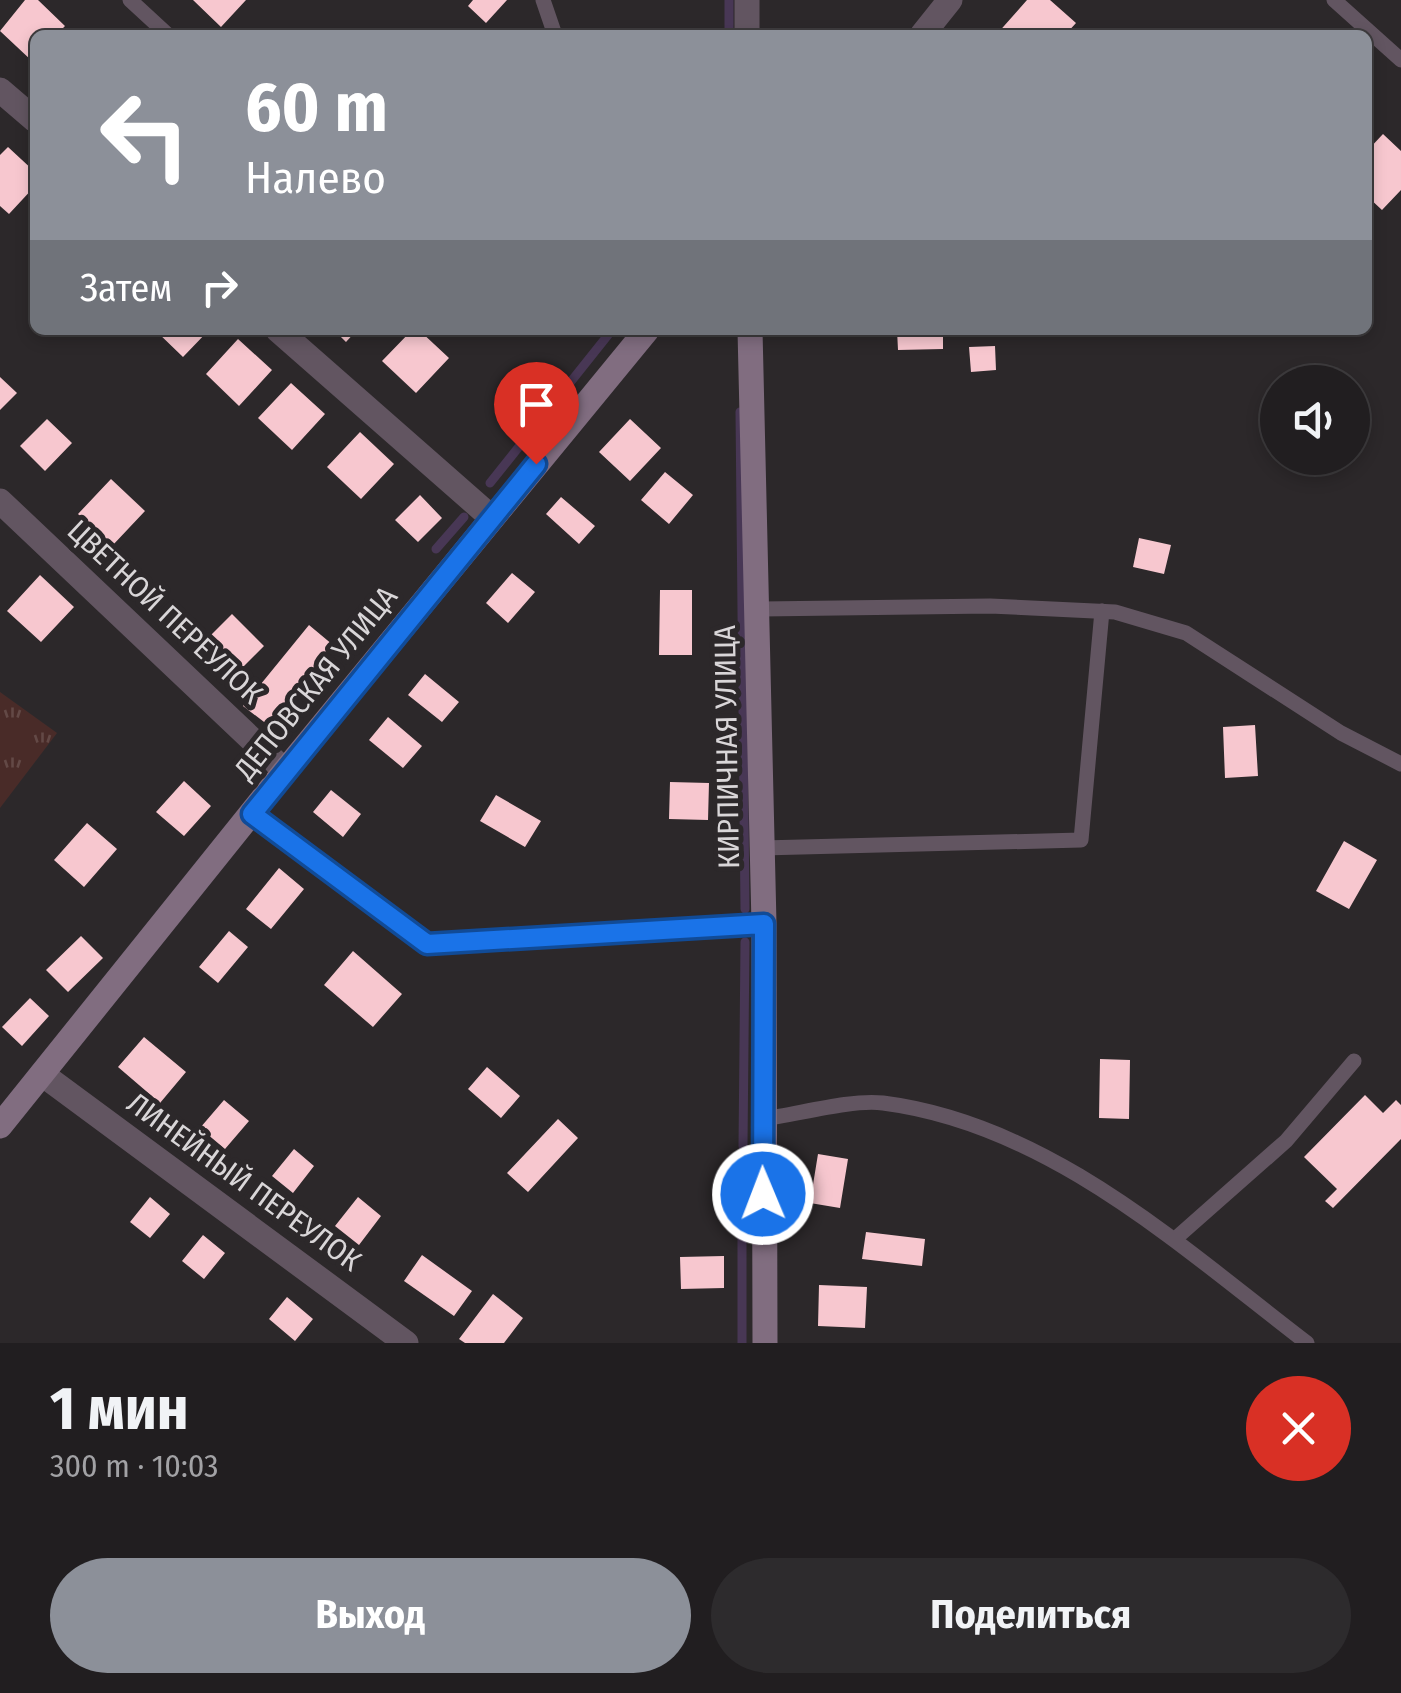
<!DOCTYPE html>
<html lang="ru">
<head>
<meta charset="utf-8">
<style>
  :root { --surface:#211e20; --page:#2d2b2d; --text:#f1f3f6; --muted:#a2a2a5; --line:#3e3c3e; --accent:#8c9099 }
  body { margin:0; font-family:"Fira Sans Condensed",sans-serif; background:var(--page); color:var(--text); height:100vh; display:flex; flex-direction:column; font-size:38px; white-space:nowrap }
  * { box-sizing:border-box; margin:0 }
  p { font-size:32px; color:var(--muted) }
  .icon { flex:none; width:55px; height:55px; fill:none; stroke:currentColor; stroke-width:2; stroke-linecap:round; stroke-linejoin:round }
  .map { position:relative; height:1343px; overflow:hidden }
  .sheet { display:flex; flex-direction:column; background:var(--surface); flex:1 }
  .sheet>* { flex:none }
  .top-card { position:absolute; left:30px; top:30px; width:1342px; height:305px; border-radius:15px; box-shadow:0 5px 15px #0003,0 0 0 2px var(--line); background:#8c9099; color:#fff; overflow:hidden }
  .buttons { position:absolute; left:1260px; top:365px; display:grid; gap:20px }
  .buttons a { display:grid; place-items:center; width:110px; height:110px; border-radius:50%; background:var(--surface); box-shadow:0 5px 15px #0003,0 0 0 2px var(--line); font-size:50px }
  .pin { position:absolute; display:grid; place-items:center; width:85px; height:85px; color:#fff; margin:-102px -42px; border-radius:50% 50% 50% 0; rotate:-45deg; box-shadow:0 0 10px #0007 }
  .pin .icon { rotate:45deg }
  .me { position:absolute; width:110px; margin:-55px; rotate:359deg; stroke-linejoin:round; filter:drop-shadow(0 0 8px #0008) }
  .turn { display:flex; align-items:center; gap:35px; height:210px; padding:0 50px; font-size:45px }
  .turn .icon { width:130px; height:130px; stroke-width:2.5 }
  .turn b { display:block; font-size:70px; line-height:85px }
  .then { display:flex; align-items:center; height:95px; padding:0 50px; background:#0003; gap:20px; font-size:38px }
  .round { display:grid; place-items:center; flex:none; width:105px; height:105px; border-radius:52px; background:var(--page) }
  .head { display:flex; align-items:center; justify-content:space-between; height:170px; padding:0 50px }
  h1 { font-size:60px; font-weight:700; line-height:75px }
  .action { display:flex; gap:20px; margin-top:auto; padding:20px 50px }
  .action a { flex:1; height:115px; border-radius:60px; background:var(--accent); color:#fff; font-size:40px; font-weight:700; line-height:115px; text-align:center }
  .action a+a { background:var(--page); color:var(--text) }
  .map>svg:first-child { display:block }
</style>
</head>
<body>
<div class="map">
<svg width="1401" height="1343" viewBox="0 0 1401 1343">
  <defs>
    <pattern id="grass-tufts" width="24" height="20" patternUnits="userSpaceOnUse" patternTransform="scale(2.5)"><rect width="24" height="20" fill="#492b28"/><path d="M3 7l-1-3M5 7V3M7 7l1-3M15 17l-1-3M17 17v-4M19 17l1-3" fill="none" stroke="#634946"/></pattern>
  </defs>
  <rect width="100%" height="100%" fill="#2c282a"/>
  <path fill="url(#grass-tufts)" d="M0,692l57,41 -57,75z"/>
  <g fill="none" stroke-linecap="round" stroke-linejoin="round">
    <path stroke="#483755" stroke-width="9" d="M729,35v-35
      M740,412l5,497
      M490,483l122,-153
      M436,549l28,-32
      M743,1146l2,-204
      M742,1343v-161"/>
  </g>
  <path fill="#f7c7cf" d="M25,0h13l27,26 -9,9h-21l-3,26 -32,-30z
    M193,0h53l-25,27z
    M473,0h34l-21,23 -18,-17z
    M1027,0h23l26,23 -11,12h-69z
    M1383,134l18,17v39l-19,20 -14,-13v-47z
    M8,147l27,25v14l-26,28 -9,-8v-51z
    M155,330h54l-26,27z
    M334,330h23l-11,12z
    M412,330h7l30,28 -33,35 -34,-32z
    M897,330h46v19l-45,1z
    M238,339l34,31 -33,36 -33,-32z
    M995,346l1,24 -25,2 -2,-25z
    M0,377l17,16 -17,17z
    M291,383l34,31 -33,36 -34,-32z
    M47,419l25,24 -27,28 -25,-25z
    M630,419l31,29 -31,33 -31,-29z
    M360,432l34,32 -33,35 -34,-32z
    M665,472l28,23 -24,29 -28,-24z
    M111,479l34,32 -33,35 -34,-32z
    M420,495l22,23 -24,24 -23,-22z
    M561,497l34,29 -16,18 -33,-30z
    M1139,538l32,7 -7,29 -31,-7z
    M512,573l23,19 -27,31 -22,-20z
    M40,575l34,32 -33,35 -34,-31z
    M660,590h32v65h-33z
    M232,614l32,32 -31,31 -32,-32z
    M309,625l24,20 -65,80 -25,-19z
    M425,674l34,28 -17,20 -34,-27z
    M388,717l34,29 -19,22 -34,-28z
    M1255,725l3,51 -33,2 -2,-51z
    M184,781l27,25 -27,30 -28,-24z
    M670,782l39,1 -1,37 -39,-1z
    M331,790l30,24 -18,23 -30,-25z
    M496,795l45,26 -16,26 -45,-26z
    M87,823l30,26 -33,38 -30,-27z
    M1344,841l33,19 -28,49 -33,-18z
    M279,868l25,21 -33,40 -25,-20z
    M229,931l19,16 -30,36 -19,-16z
    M81,936l22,22 -35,34 -22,-22z
    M353,951l49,43 -29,33 -49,-42z
    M30,998l19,18 -27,30 -20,-19z
    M144,1037l42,35 -26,31 -42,-36z
    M1100,1059l30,1 -1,59 -30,-1z
    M487,1067l33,29 -19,22 -33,-29z
    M1365,1095l18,18 13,-13 5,5v34l-68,69 -8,-7 12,-12 -33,-32z
    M224,1100l25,21 -24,28 -25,-21z
    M558,1119l20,19 -50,54 -21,-19z
    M294,1149l20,17 -21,27 -21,-17z
    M818,1154l30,5 -8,49 -30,-5z
    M150,1197l20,17 -20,24 -20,-16z
    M358,1197l23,19 -22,29 -24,-19z
    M866,1232l59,7 -3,27 -60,-7z
    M203,1235l22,18 -21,26 -22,-18z
    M422,1255l50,36 -18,25 -50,-35z
    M724,1256v32l-43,1 -1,-32z
    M819,1285l48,2 -2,41 -47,-2z
    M493,1294l30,24 -19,25h-39l-6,-4z
    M287,1297l26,22 -18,22 -26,-22z"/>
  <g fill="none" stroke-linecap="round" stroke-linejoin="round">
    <path stroke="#625561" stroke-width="15" d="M130,0l38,35
      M543,0l12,35
      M1334,0l67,60
      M756,609l234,-3 125,6 71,21 155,100 60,31
      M251,814l176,130 337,-20
      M762,848l319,-8 21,-229
      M762,1119c34,-4 88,-20 121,-16 165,21 297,143 424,240
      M1175,1239l111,-98 68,-80"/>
    <path stroke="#625561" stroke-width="25" d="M747,0v35
      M922,35l28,-35
      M0,90l35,30
      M278,330l214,188
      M0,501l285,270
      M42,1074l364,269"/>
    <path stroke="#816d80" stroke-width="25" d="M750,330l14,594 1,419
      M0,1126l285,-355 362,-441"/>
  </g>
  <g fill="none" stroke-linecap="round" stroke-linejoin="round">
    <g stroke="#114b97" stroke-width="25">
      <path id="route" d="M536,464l-284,350 175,130 337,-20 -1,270"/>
    </g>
    <use href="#route" stroke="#1a73e8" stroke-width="18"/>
  </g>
  <g text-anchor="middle" stroke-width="10" stroke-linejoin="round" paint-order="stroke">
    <g font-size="30" fill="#d9d6d8" stroke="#2c282a">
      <text transform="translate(165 612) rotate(43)" y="10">ЦВЕТНОЙ ПЕРЕУЛОК</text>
      <text transform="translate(316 683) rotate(-51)" y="10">ДЕПОВСКАЯ УЛИЦА</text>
      <text transform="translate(727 747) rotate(-91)" y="10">КИРПИЧНАЯ УЛИЦА</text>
      <text transform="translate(244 1182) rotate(36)" y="10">ЛИНЕЙНЫЙ ПЕРЕУЛОК</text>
    </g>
  </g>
</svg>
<div class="buttons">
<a><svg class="icon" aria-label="sound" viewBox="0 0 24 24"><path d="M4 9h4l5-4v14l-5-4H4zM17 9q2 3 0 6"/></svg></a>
</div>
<div class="pin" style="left:536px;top:464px;background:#d93025"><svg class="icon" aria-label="arrive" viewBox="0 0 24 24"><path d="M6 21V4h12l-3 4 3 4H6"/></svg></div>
<svg class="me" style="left:763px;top:1194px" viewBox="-20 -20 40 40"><circle r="17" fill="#1a73e8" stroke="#fff" stroke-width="3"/><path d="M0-11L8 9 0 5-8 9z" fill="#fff"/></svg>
<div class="top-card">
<div class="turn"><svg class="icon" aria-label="left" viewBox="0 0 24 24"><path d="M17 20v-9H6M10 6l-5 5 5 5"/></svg><div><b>60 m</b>Налево</div></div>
<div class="then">Затем<svg class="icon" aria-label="right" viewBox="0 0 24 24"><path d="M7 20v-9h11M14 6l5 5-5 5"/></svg></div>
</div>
</div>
<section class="sheet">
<div class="head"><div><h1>1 мин</h1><p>300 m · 10:03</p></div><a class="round" style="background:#d93025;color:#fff"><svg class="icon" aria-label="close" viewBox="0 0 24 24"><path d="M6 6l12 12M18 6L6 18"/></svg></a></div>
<div class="action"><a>Выход</a><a>Поделиться</a></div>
</section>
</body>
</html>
